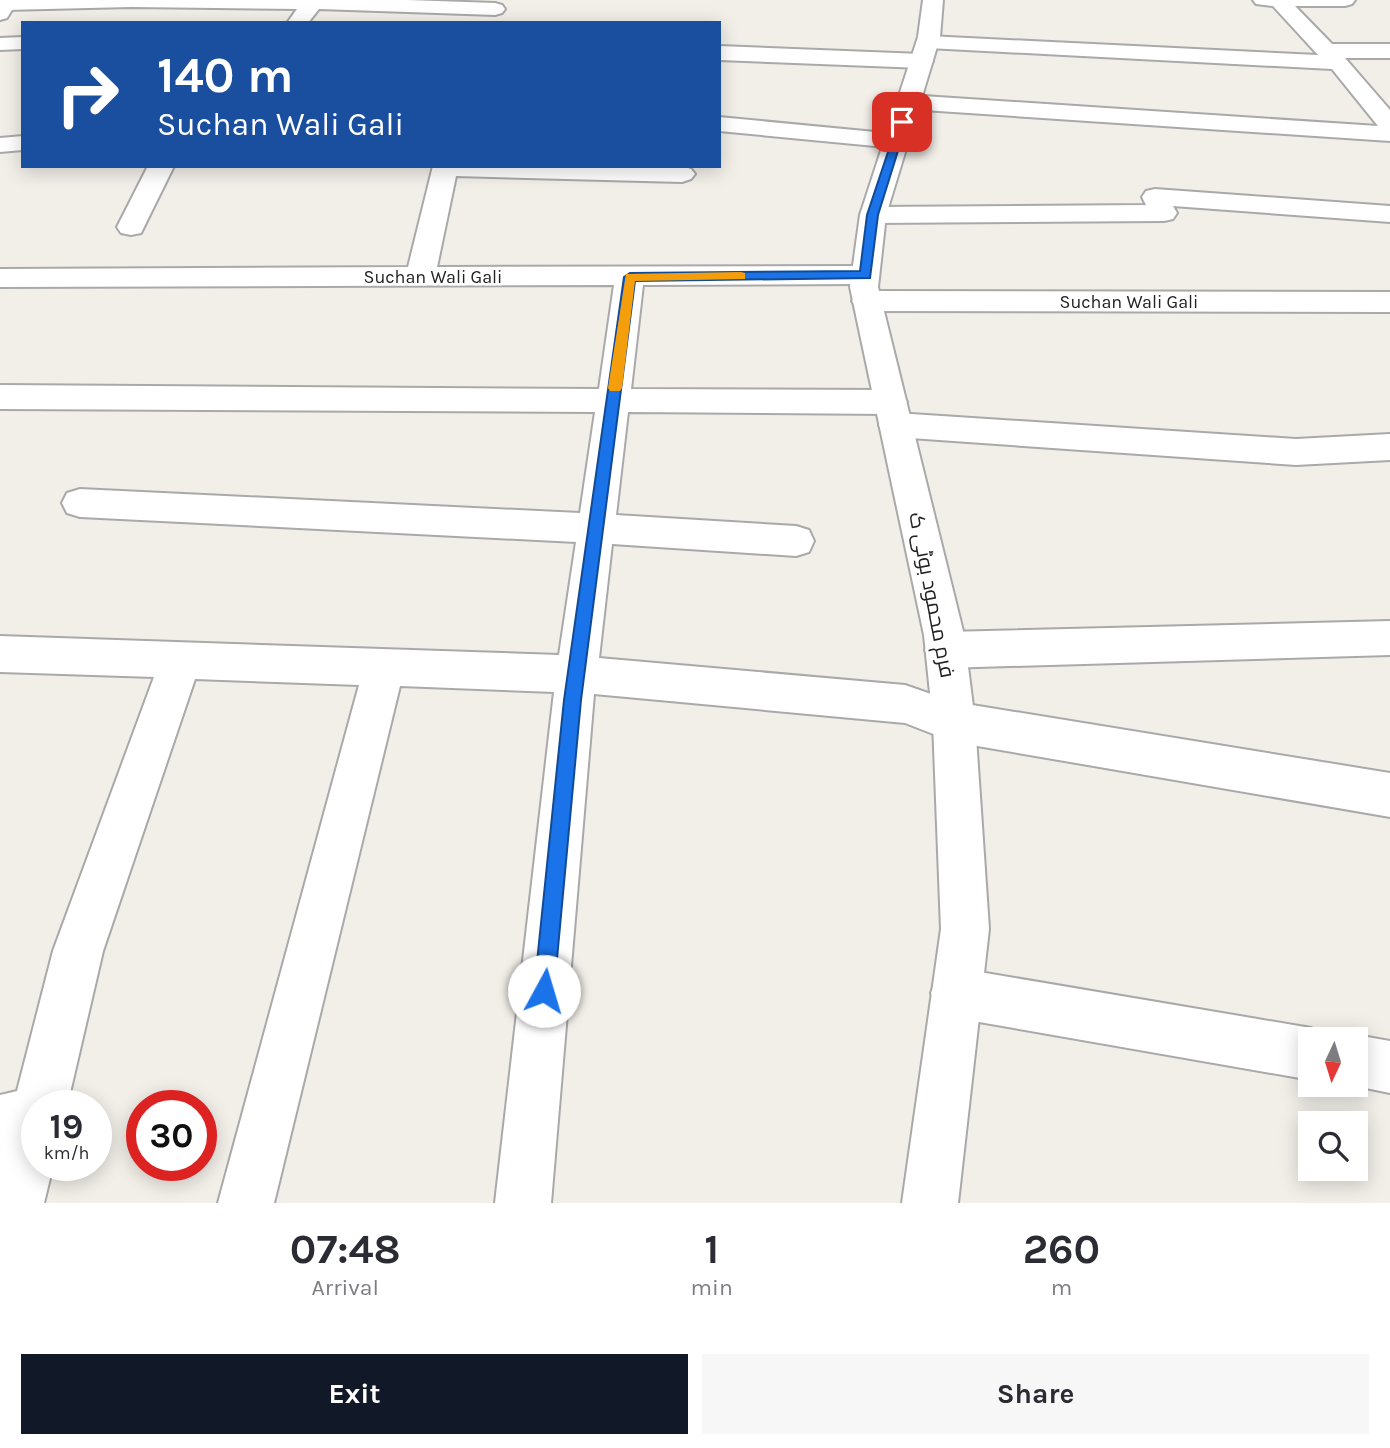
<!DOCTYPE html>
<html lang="en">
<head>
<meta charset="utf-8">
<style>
  :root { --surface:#fff; --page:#f7f7f7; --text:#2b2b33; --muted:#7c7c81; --accent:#111827 }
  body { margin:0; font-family:Karla,Cairo,sans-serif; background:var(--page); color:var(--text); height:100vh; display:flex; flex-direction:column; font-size:26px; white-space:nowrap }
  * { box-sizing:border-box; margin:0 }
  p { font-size:23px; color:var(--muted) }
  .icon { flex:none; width:38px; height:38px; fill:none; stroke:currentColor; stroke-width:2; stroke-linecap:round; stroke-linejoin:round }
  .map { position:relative; height:1203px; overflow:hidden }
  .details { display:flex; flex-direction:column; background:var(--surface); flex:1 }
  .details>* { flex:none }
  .top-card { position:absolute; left:21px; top:21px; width:700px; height:147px; border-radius:0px; box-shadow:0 4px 18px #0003; background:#1a4fa0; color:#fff; overflow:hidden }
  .needle { width:46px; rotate:184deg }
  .controls { position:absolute; left:1298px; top:1027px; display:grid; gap:14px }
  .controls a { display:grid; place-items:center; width:70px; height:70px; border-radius:0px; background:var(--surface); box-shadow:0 4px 18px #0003; font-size:35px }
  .speed { position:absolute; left:21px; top:1090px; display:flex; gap:14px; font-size:35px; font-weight:700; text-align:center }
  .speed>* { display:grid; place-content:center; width:91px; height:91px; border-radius:50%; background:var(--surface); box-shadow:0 4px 18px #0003; line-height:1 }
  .speed small { font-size:18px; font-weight:400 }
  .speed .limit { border:10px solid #d22; background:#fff; color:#111 }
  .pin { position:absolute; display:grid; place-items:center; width:60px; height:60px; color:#fff; margin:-30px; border-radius:14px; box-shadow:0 4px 10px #0006 }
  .me { position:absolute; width:77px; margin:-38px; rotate:6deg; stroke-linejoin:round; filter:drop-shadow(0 0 5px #0008) }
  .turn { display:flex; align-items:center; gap:24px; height:147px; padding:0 21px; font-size:32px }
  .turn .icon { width:91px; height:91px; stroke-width:2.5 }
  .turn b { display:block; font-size:49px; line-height:60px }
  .eta { display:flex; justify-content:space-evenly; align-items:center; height:119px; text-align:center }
  .eta b { font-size:42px; font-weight:700; line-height:49px }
  .button { display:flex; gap:14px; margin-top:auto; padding:14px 21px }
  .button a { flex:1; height:80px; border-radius:0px; background:var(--accent); color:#fff; font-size:28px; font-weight:700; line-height:80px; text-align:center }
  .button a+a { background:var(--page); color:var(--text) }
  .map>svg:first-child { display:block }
</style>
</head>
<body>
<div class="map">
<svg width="1390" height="1203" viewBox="0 0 1390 1203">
  <rect width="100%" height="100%" fill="#f2efe9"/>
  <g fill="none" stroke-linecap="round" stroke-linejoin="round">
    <g stroke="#a9a9a9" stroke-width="4">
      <path id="minor" d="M0,0h407l88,3 7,2 3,4 -3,4 -7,2 -176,-6 -11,14h-21l10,-14 -166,-2 -126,3 -5,-1z
        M1253,0h102l-3,4 -7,2h-50l37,38h58v14h-45l45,52v31l-482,-32 -8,-2 -4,-5 4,-5 8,-2 470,31 -46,-57 -404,-21 -8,-1 -3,-5 3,-5 8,-1 390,19 -45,-49 -17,-2z
        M23,37v12l-23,1v-12z
        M719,46l203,8 8,2 3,5 -3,5 -8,2 -203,-8z
        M719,117l177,17 9,2 3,5 -3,5 -9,2 -177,-17z
        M23,136v14l-23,2v-14z
        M148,166h26l-33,67 -10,2 -10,-2 -4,-6z
        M433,166h249l9,3 4,5 -4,5 -9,3 -226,-6 -19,91 428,-1 10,3 4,6 -4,6 -10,3 -222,1 -12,104 260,1 11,4 5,8 -5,8 -11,4 -263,-2 -12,103 180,11 13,4 5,11 -5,11 -13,4 -184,-12 -13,114 306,27 49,17 436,71v44l-436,-75 -49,-19 -311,-29 -43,509h-56l59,-511 -154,-6 -126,517h-56l141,-518 -164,-6 -92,272 -36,155h-30v60h16l-9,37h-44v-108l17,-4 36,-140 101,-274 -154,-5v-36l559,19 17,-113 -496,-25 -13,-4 -5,-10 5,-10 13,-4 500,24 15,-101 -595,-3v-24l599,4 15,-104 -614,2v-18l408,-2z
        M1155,189l235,17v16l-217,-16 4,7 -4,6 -9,2 -291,2 -9,-2 -4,-6 4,-6 9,-2 273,-2 -4,-8 4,-6z
        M867,291l523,1v20l-523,-1 -10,-3 -5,-7 5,-7z
        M896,413l400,26 94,-5v26l-94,5 -400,-28 -12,-3 -5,-9 5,-9z
        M1390,621v34l-445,13 -14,-5 -6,-13 6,-13 14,-5z
        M956,968l355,60 18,8 2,4h-20v40l-355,-62 -18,-7 -7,-18 7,-18z
        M1356,1035l34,6v52l-39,-8h5v-45h-11z"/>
    </g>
    <g stroke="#a9a9a9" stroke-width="4">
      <path id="tertiary" d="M0,0h18l-11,18 -7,2z
        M923,0h20l-3,37 -54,178 -8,72 86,348 11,87 14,207 -31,274h-56l39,-274 -8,-207 -9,-87 -74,-348 10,-72 58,-178z"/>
    </g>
    <use href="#minor" fill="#fff" fill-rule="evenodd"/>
    <use href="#tertiary" fill="#fff" fill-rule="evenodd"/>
  </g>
  <path fill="#1a73e8" stroke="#114b97" stroke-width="2" d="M902,119l5,3 -29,93 -8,63 -235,3 -54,419 -27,291 -3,7 -7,3 -7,-3 -3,-7 30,-291 60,-423 6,-4 230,-2 7,-56 31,-93z"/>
  <path fill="#f59e0b" d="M741,272l4,1v6l-110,2 -13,107 -2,3h-10l-2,-3 18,-114z"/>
  <g text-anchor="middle" stroke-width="5" stroke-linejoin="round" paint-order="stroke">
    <g font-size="18" fill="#222" stroke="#fff">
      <text x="433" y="283">Suchan Wali Gali</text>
      <text x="1129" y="308">Suchan Wali Gali</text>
    </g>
    <g font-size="21" fill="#222" stroke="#fff">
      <text transform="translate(932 595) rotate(79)" y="7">فرم محمود بوٹی ک</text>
    </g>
  </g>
</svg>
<div class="controls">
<a><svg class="needle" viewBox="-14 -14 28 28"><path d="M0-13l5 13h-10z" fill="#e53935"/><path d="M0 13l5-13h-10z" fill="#7c7c81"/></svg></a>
<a><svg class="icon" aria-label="search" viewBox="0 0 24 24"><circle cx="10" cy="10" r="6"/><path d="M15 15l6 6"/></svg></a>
</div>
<div class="speed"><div>19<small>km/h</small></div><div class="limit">30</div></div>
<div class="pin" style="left:902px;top:122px;background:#d93025"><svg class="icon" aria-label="arrive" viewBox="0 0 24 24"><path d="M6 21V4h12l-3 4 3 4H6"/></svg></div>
<svg class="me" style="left:544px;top:991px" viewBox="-20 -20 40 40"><circle r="19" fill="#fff"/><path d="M0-13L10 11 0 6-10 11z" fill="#1a73e8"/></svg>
<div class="top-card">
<div class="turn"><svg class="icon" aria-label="right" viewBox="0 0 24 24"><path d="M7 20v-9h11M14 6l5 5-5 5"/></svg><div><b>140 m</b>Suchan Wali Gali</div></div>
</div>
</div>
<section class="details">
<div class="eta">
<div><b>07:48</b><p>Arrival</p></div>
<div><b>1</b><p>min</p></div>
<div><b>260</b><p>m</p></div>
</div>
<div class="button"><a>Exit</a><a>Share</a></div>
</section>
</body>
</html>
